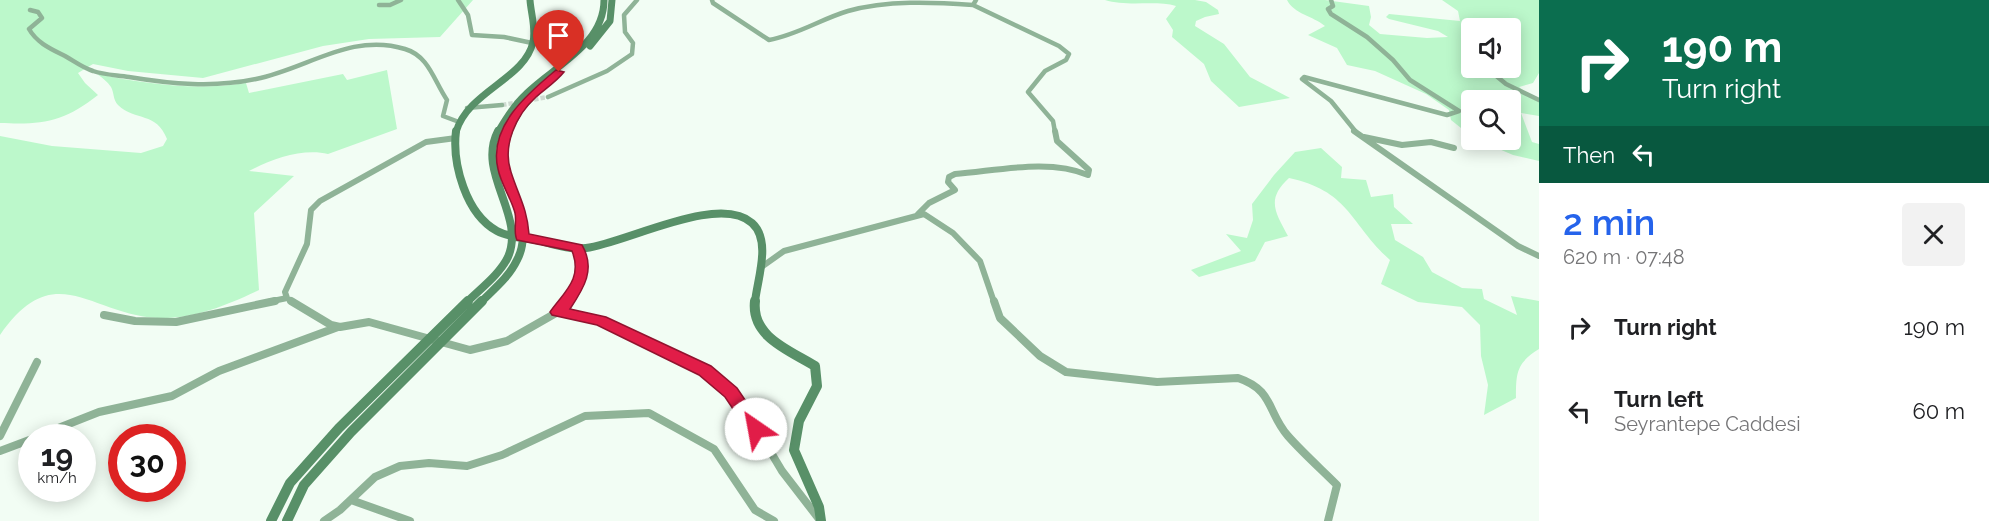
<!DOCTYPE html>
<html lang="en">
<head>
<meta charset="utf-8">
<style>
  :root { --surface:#fff; --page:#f2f2f2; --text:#202124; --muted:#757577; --accent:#2563eb }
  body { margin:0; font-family:Raleway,sans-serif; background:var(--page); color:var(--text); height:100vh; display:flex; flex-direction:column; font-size:22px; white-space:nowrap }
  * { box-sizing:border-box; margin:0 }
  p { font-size:20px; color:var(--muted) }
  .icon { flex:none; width:33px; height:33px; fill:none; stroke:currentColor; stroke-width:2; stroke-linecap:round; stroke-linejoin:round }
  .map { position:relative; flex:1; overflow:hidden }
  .side { display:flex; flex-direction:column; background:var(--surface); width:450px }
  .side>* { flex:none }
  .top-card { background:#0b6e4f; color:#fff; overflow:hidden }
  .buttons { position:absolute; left:1461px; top:18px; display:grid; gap:12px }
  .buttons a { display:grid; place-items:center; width:60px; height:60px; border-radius:6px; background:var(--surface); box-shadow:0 3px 15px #0003; font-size:30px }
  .speed { position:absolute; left:18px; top:424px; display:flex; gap:12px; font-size:30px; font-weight:700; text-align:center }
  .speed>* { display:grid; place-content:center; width:78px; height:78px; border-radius:50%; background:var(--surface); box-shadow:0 3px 15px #0003; line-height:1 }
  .speed small { font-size:15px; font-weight:400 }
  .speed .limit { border:9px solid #d22; background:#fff; color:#111 }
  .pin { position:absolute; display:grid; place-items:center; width:51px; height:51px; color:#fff; margin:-62px -26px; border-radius:50% 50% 50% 0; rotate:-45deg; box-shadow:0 0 6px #0007 }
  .pin .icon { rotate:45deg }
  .me { position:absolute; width:66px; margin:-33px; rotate:327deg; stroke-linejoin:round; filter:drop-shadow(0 0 4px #0008) }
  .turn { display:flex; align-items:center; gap:21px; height:126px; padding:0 24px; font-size:27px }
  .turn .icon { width:78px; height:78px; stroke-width:2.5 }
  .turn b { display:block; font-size:42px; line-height:51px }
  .then { display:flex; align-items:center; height:57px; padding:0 24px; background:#0003; gap:12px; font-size:22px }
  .round { display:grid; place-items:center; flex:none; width:63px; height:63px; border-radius:6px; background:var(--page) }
  .headline { display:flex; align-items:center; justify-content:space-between; height:102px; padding:0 24px }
  h1 { font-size:36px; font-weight:600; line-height:45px; color:var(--accent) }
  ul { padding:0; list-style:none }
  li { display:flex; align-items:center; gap:18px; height:84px; padding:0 24px }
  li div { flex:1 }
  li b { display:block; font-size:22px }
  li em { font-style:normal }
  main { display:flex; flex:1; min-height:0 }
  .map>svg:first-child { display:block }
</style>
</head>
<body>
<main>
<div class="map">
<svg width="1539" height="521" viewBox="0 0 1539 521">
  <rect width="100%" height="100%" fill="#f2fdf4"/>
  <path fill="#bcf8cb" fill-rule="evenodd" d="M0,0h473l-33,37 -71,2 -46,7 -120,32 -75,-7 -35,-7 -15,9 7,10 13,12c-34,27 -55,30 -98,28z
    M1105,0h90l11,2 12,8 1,4 -14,3 -9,4 -1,5 29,18 26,33 40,21 -51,9 -28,-26 -7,-17 -32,-27 1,-7 -7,-11 10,-13c-19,-6 -50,1 -71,-6z
    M1287,0h38l44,6 2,11 -2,8 11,9 47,4 21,-1 -10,-6 -49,-12 -3,-2 3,-3 71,7 -2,-10 -16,-11h97v73l-6,10 -14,4 20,15v14l-18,-3 11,29 7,2v17l-26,-6 -35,-15h32v-40h-38l-1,36 -20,-16 -2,-10 -23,-16 -20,-9 -31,-14 -28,-6 -10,-17 -29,-13 17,-9c-12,-10 -31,-12 -38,-26zM1472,28h38v40h-38z
    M387,70l10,59 -69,25c-25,-6 -57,5 -79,17l45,5 -40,37 5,77c-32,15 -65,29 -101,28 -68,-3 -103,-62 -158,17v-199l52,10 89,7 22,-7 4,-7c-11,-28 -31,-17 -49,-34 -5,-5 -4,-13 -7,-18 -3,-5 -10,-10 -14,-13 50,10 98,17 149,9l3,10 94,-19 4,6z
    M1321,148l21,19 -1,11 25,2 5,17 22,-3 1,13 19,17h-22l4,16 28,17 9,15 30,16 20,1 2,10 33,16 -6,-19 28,5v48c-23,14 -23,25 -23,49l-32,17 4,-30 -7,-29 -1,-31 -18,-18 -44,-5 -37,-18 9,-24c-40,-36 -40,-69 -101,-82 -23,21 -14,34 -1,58l-23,6 -10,19 -56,16 -8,-7 50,-19 -15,-17 21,4 6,-18 -1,-16 22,-29 21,-23z"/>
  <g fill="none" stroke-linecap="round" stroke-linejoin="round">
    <path stroke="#cfdad1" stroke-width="4.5" stroke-dasharray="4.5 2" stroke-linecap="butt" d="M502,105l46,-8"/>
    <path stroke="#8fb397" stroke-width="4.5" d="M458,0l10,15 4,20 32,2 28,6
      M712,0l1,3 56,37c28,-5 52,-21 79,-29 39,-11 85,-9 125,-6l3,-5
      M1331,0l2,6 -5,3 3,5 36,23 26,23 17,20 49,31 -12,4 -143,-38 -2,2 29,22 25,31
      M379,5h11l11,-5
      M973,5l86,41 10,8 -3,6 -21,11 -17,21 25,29 2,11
      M30,10l8,2 4,6 -13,11c8,14 22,20 36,27 9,5 18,12 28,15 11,4 24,4 36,6 42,7 85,11 127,2 51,-10 95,-47 149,-30 24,7 29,32 42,51l-4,16 16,6
      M1489,70l17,14 33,16
      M548,97l59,-26 25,-17 1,-11 -8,-11 -1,-17 13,-15
      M467,108l35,-3"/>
    <path stroke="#8fb397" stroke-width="6" d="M1354,131l164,115 21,10
      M1364,137l38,8 29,-3 23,6
      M918,214l11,-11 26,-13 -7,-8 1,-5 6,-3c41,-3 94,-16 133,1l1,-5 -32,-29 -2,-10
      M760,268l24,-17 140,-37 29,19 27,28 14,41
      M268,302l19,-4
      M294,302l-7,-4 -2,-6 22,-48 4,-34 9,-9 106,-59 30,-4
      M568,302c12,-19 19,-32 9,-54"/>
    <path stroke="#8fb397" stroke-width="8" d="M291,301l40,24 9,2 29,-5 101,28 37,-9 56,-32 6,-8
      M994,301l6,17 40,38 26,16 91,10 81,-4c36,12 29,34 50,58 15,17 33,33 49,49l-9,36
      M557,312l43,9 105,49 26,22 17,22 34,57 37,48
      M104,315l31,6 41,1 99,-21
      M0,436l37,-74
      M33,438l66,-26 73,-16 47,-25 119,-44
      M0,451l32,-12
      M351,500l59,21
      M324,521l16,-11 35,-33 25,-11 29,-3 38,3 35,-11 83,-39 64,-3 65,36 41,61 19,11"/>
    <path stroke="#589068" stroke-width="7" d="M590,46l20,-25 2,-21
      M456,132c12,-41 69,-53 77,-90 3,-14 -2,-28 -3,-42
      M498,132c8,-14 16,-27 28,-38 28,-28 78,-49 78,-94
      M508,132l12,-22 19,-21"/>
    <path stroke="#589068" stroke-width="8" d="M456,131c-4,33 10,83 41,100 13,7 30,7 44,10 15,4 30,9 45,7 40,-5 133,-55 166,-25 20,18 5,57 3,79
      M467,302c13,-13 33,-28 41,-45 18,-42 -32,-84 -10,-126
      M481,302c13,-13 28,-25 36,-42 22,-41 -27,-83 -8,-129"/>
    <path stroke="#589068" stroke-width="10" d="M755,301c-4,36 34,49 60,65l2,20 -18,35 -5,29 25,57 2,14
      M271,521l19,-38 49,-55 129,-127
      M287,521l17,-36 47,-53 131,-131"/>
  </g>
  <path fill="#e11d48" stroke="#92132f" stroke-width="1.5" d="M556,70l8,2c-8,10 -19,17 -28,25 -20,18 -34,49 -25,75 8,25 16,36 18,62l53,11c14,24 2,43 -12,64l36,8 105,49 26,22 25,37 3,4 -3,5 -6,2 -6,-2 -25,-37 -26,-22 -102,-50 -45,-10 -2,-3c14,-20 33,-33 22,-61l-55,-11c-4,-8 0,-18 -2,-27 -4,-15 -14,-29 -17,-44 -10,-42 29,-75 58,-99z"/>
</svg>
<div class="buttons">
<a><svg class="icon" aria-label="sound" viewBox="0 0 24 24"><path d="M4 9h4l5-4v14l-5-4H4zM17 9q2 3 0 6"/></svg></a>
<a><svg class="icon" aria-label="search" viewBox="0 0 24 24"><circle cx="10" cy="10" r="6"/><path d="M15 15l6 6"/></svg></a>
</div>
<div class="speed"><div>19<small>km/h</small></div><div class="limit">30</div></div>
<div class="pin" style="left:559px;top:72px;background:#d93025"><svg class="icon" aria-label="arrive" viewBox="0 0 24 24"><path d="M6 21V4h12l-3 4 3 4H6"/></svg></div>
<svg class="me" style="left:756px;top:429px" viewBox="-20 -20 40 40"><circle r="19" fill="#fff"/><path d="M0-13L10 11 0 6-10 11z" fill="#e11d48"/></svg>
</div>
<section class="side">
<div class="top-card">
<div class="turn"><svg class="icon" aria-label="right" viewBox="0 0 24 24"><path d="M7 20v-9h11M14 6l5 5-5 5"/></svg><div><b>190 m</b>Turn right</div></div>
<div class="then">Then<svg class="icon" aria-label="left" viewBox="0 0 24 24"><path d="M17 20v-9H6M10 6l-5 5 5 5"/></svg></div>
</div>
<div class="headline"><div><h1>2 min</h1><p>620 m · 07:48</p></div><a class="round"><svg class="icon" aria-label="close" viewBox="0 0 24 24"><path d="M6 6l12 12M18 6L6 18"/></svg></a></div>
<ul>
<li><svg class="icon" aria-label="right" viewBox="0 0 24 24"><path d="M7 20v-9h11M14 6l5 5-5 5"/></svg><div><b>Turn right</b></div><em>190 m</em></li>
<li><svg class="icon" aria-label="left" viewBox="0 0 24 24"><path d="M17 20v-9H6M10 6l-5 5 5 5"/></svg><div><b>Turn left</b><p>Seyrantepe Caddesi</p></div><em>60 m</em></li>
</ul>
</section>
</main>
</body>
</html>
